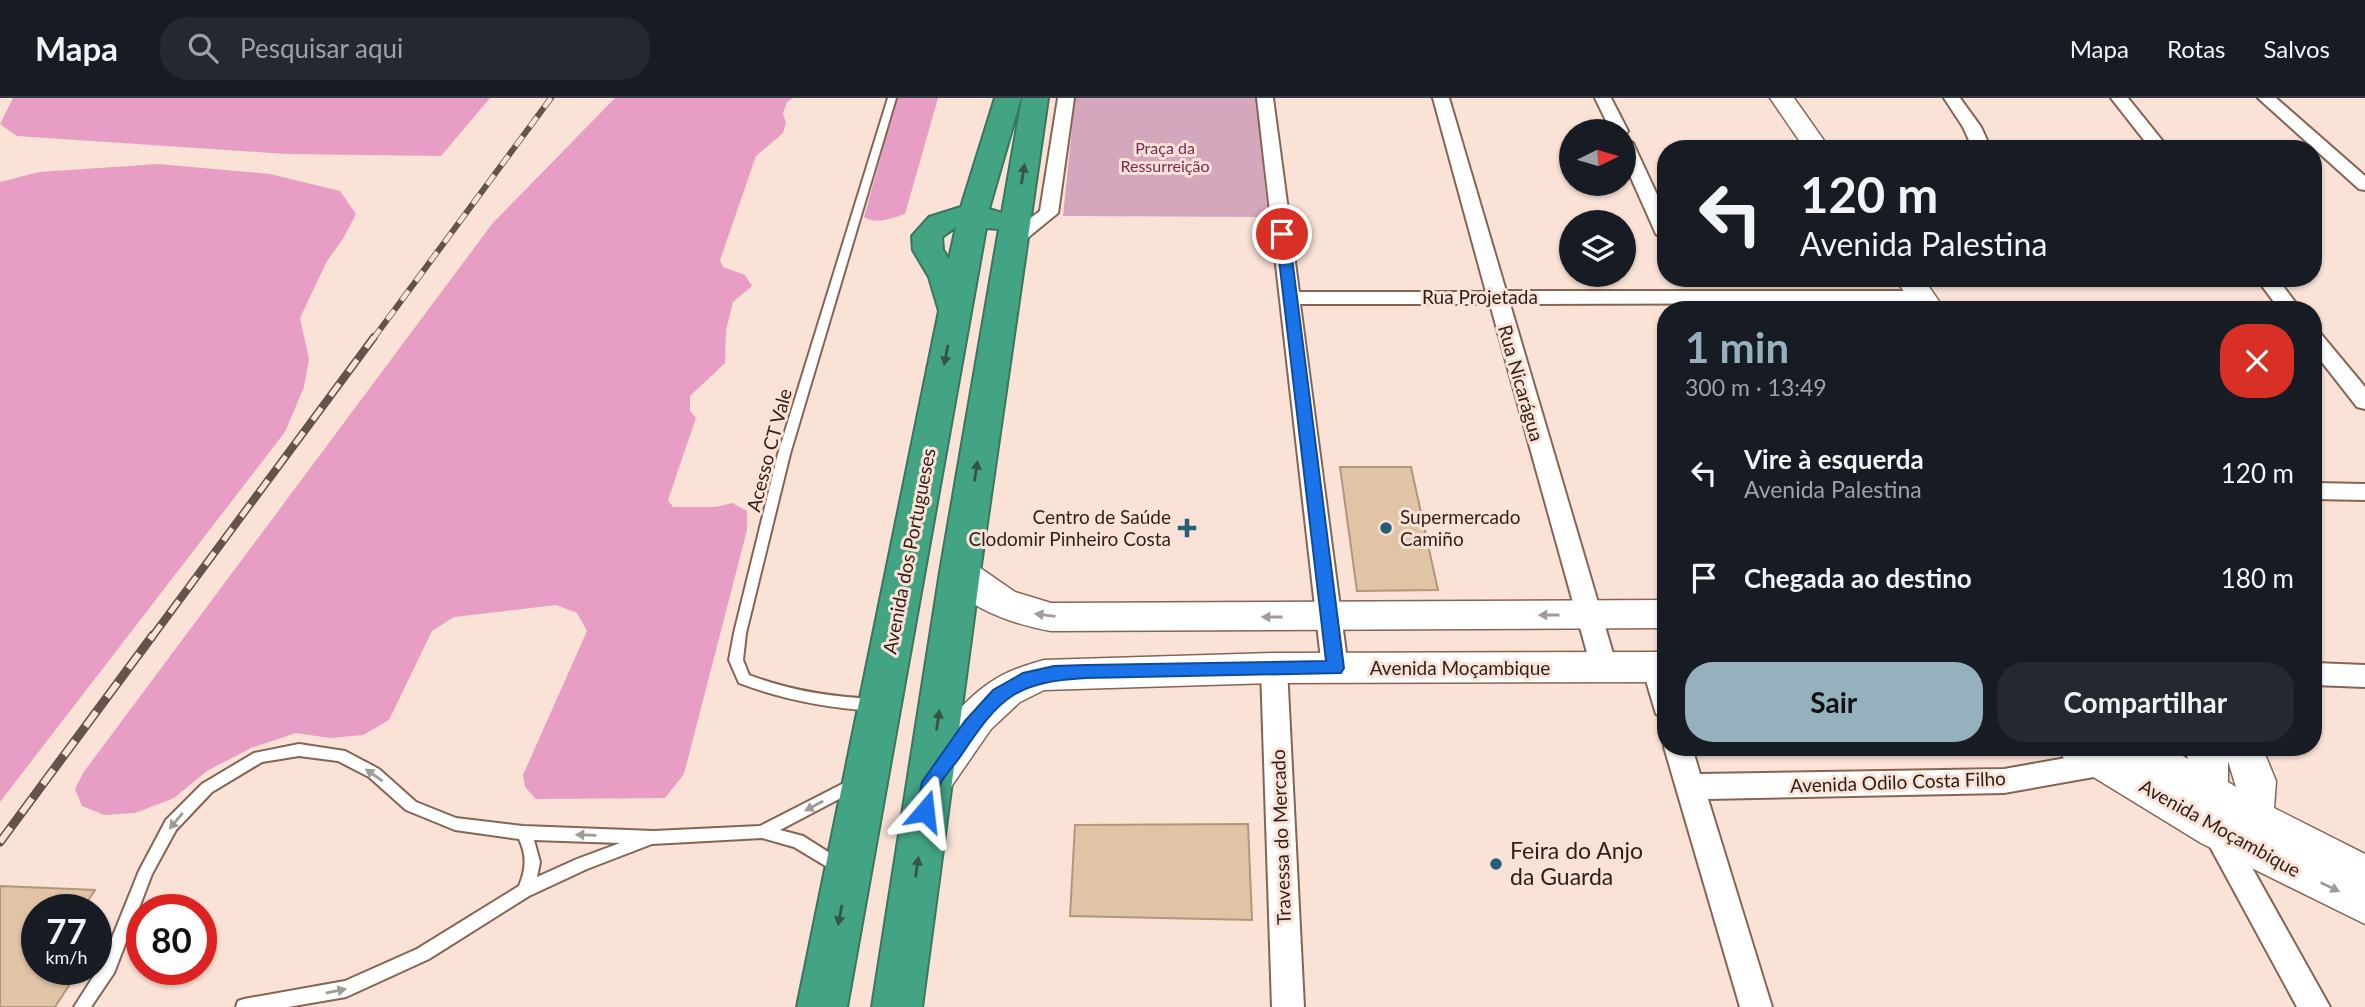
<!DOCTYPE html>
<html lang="pt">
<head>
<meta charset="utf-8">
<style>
  :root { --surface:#171b24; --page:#242831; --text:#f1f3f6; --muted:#9ea1a6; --line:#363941; --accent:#95b1bd }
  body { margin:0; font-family:Lato,sans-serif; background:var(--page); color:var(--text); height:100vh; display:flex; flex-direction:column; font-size:26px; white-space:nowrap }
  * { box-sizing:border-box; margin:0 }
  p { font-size:23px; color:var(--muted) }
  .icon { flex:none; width:38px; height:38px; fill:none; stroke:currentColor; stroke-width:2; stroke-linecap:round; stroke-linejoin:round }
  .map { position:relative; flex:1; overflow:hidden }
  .panel { position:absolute; left:1657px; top:203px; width:665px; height:455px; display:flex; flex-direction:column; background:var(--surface); border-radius:28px; box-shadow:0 2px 5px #0004 }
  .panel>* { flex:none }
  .hud { position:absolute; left:1657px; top:42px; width:665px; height:147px; border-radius:28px; box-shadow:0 2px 5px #0004; background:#171b24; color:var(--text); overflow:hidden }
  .needle { width:46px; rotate:85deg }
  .buttons { position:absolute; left:1559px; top:21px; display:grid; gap:14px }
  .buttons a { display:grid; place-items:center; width:77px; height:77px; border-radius:50%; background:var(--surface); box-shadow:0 2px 5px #0004; font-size:35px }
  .speed { position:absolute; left:21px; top:796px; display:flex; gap:14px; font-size:35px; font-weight:700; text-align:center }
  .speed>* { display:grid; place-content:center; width:91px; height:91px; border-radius:50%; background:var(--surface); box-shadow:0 2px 5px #0004; line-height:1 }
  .speed small { font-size:18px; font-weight:400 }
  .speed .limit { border:10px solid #d22; background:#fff; color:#111 }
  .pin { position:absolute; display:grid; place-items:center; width:60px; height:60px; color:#fff; margin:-30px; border:4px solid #fff; border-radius:50%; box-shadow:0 2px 7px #0007 }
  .me { position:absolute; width:77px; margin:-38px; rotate:17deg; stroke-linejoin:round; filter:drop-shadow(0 0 5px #0008) }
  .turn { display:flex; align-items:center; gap:24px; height:147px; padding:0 28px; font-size:32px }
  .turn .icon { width:91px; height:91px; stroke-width:2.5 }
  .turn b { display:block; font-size:49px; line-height:60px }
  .round { display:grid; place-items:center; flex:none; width:74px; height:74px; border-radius:28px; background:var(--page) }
  .head { display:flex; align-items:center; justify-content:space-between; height:119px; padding:0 28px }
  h1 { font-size:42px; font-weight:700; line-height:52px; color:var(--accent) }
  .action { display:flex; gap:14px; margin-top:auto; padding:14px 28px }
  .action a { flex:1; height:80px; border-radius:28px; background:var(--accent); color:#111; font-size:28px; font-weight:700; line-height:80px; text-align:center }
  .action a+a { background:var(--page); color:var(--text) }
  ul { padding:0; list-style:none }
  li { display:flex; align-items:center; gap:21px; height:105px; padding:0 28px }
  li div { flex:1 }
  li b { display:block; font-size:26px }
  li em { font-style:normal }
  header { display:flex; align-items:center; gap:42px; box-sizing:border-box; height:98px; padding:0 35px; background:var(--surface); border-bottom:2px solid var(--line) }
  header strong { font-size:33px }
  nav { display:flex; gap:38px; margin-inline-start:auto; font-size:24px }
  .search { width:490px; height:63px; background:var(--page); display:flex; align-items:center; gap:18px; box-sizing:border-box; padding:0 24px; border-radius:28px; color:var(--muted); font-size:26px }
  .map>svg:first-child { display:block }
</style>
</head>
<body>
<header>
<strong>Mapa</strong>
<div class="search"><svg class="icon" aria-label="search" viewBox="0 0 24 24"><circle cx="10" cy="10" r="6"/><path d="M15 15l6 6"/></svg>Pesquisar aqui</div>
<nav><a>Mapa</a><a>Rotas</a><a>Salvos</a></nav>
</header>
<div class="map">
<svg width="2365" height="909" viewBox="0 0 2365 909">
  <rect width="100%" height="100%" fill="#fae2d6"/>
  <path fill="#d5a7bd" d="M1075,0h181l12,119 -205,-1z"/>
  <path fill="#e89ec4" d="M13,0h477l-49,58 -154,-2 -270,-18 -17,-12z
    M615,0h178l-6,4 -4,11 3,10 -3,10 -27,23 -36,104 3,7 22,8 7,11 -19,16 -7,28 -1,33 -35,33v15l6,7 -28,82 5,7h43l16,-4 15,8v19l-63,244 -19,24 -129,1 -11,-12 -2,-12 64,-144 -10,-18 -21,-8 -102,12 -22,14 -43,89 -26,15 -33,3 -34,-5 -45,15 -44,23 -33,27 -39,15 -31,2 -22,-9 -7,-17 8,-16 409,-549z
    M897,0h41l-33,116c-13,4 -28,11 -41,3z
    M158,66l112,10 70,17 16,23 -13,25 -16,22 -27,57 9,41 -5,28 -19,45 -285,370v-620l39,-10z"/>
  <path fill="#e1c4a6" stroke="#b29679" stroke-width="2" d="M1340,369h71l27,123 -81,1z
    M1248,726l4,96 -182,-4 5,-91z
    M0,788l95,4 -13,20h-45v60h42l-24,37h-55z"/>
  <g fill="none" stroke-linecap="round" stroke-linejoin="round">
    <g stroke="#866453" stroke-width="4">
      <path id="lane" d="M888,0h8l-106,356 -44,179 -3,27 6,15c42,16 83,22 127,24l5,2 2,4 -2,4 -5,2c-48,-3 -92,-11 -137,-28l-10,-23 5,-27 44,-179z
        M299,646l46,7 34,18 37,33 40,16 67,8 131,5 106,-5 88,-45 5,-2 5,2 2,4 -2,4 -78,41 23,6 41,26 2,5 -2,5 -5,2 -45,-27 -32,-9 -110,6 -65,25 -58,27 -100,63 -83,38 -58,10h-52l2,-6 6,-2 101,-18 72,-32 102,-63c7,-17 8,-30 0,-47l-64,-9 -49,-20 -37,-33 -31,-16 -39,-5 -37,6 -50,30 -36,38 -24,44 -38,99 -23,34h-17l28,-44 37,-92 27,-51 36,-36 52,-31zM534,742l86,3 -43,16 -40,18 3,-15z"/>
    </g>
    <g stroke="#866453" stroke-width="4">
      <path id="street" d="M1058,0h16l-16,115 -38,31h-14l-3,-4 3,-4 34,-25z
        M1257,0h16l26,194h187l-53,-194h16l57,193h416l7,2 3,4 -3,4 -7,2 -412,1 107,363 -4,8 -9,3 -9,-3 -4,-8 -101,-363h-190l48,364 -4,8 -9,3 -9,-3 -4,-8z
        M1595,0h16l17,33 -3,4 -1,-4h-13z
        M1944,0h16l21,29 10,22h-18l-10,-22z
        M2111,0h17l41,51h-18z
        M2258,0h18l89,78v14l-6,-1z
        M1624,40l9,5 33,71v26l-10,-6 -32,-72z
        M2256,180h21l24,32h-21z
        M2314,234l7,2 44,53v22l-8,-2 -43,-55z
        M2314,385l51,1v16l-51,-1z
        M1655,558l11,7v54l-10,-3 -14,-47 4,-8z
        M1274,559l9,3 4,8 17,339h-32l-11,-339 4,-8z
        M2314,565l51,2v22l-51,-2z
        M1666,645v4h26l8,27 304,-5 101,-18 10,4 4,8 -4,8 -10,4 -101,18 -296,6 64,208h-32l-76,-260z
        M2216,719l10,4 104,186h-33l-96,-177 5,-9z"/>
    </g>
    <g stroke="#866453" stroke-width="3">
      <path id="secondary" d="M1770,0h24l36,51h-25z
        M1895,180h28l22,32h-29z
        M960,461l13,4 42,29 36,11 615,-3v28l-615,3c-38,-7 -89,-23 -109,-59l5,-9z
        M1666,554v30l-392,1 -230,7 -24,12 -29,27 -47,68 -14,6 -14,-6 -6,-12c17,-37 48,-83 84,-105 15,-10 33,-15 50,-20l230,-7z
        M2058,649h109l21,12 -4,-12h78l14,34 -2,27 91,46v70l-164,-81 -137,-84zM2228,663l8,26 -8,-5z"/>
    </g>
    <g stroke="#3c755e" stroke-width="4">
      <path id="highway" d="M995,0h26l-32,111 13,4 20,-115h26l-68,474 -58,435h-50l68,-435 59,-343 -13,-1 -139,779h-50l142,-696 -10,-34 -16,-27 -1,-14 17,-19 32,-10zM956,129l-7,32 -6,-9 -1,-13z"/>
    </g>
    <use href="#lane" fill="#fff" fill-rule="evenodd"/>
    <use href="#street" fill="#fff" fill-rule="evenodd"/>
    <use href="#secondary" fill="#fff" fill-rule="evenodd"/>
    <use href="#highway" fill="#43a483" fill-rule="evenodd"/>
    <g stroke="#64534b" stroke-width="6">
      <path id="rail-far2" d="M373,241l178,-241"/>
    </g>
    <g stroke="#64534b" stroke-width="8">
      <path id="rail-far1" d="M152,539l222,-300"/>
    </g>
    <g stroke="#64534b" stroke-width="9">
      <path id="rail" d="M0,744l153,-207"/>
    </g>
    <use href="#rail-far2" stroke="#fae2d6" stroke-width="4.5" stroke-dasharray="12" stroke-linecap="butt"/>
    <use href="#rail-far1" stroke="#fae2d6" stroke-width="5" stroke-dasharray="15" stroke-linecap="butt"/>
    <use href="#rail" stroke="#fae2d6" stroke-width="6" stroke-dasharray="18" stroke-linecap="butt"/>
  </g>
  <defs><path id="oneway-solid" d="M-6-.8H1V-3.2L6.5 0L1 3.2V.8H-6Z" transform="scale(1.75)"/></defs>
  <g fill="#365443">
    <use href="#oneway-solid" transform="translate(1023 76) rotate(-81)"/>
    <use href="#oneway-solid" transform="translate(946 257) rotate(101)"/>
    <use href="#oneway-solid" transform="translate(976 373) rotate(-81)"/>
    <use href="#oneway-solid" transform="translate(938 622) rotate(-82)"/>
    <use href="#oneway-solid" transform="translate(917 769) rotate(-82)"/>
    <use href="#oneway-solid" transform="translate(840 817) rotate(101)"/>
  </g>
  <g fill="#a19a97">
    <use href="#oneway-solid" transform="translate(1045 517) rotate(-173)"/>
    <use href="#oneway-solid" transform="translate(1549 517) rotate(180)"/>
    <use href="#oneway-solid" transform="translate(1272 519) rotate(180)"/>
    <use href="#oneway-solid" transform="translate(374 677) rotate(-145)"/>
    <use href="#oneway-solid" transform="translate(814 708) rotate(152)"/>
    <use href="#oneway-solid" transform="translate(176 723) rotate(130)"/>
    <use href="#oneway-solid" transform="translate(586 737) rotate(-178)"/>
    <use href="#oneway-solid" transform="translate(2330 789) rotate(26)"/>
    <use href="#oneway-solid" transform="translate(336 893) rotate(-11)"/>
  </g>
  <path fill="#1a73e8" stroke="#114b97" stroke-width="2" d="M1282,132l7,4 55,434 -3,5 -255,5c-70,4 -85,18 -124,76 -7,11 -20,23 -25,36 -3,9 -1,18 -5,27l-7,2 -7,-2 -2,-6 6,-29 43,-61 28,-31 30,-17 31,-7 32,-1 240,-4 -50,-427z"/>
  <g fill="#246178" stroke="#fae2d6" stroke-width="2.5">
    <path d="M1183.5 419.5h7v7h7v7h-7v7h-7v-7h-7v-7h7z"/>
    <circle cx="1386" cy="430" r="7"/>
    <circle cx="1496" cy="766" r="7"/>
  </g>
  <g text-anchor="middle" stroke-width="6" stroke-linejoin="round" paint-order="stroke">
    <g font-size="16" fill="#7d275a" stroke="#fae2d6">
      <text x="1165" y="56">Praça da<tspan x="1165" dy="18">Ressurreição</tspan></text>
    </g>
    <g font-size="19" fill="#2e1f18" stroke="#fae2d6">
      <text x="1480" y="206">Rua Projetada</text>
      <text transform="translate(1521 285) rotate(74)" y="7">Rua Nicarágua</text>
      <text transform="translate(769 352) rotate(-75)" y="7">Acesso CT Vale</text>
      <text transform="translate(909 453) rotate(-79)" y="7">Avenida dos Portugueses</text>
      <text x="1460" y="577">Avenida Moçambique</text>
      <text transform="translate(1898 684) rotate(-2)" y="7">Avenida Odilo Costa Filho</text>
      <text transform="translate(2220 730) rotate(29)" y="7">Avenida Moçambique</text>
      <text transform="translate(1281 739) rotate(-92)" y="7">Travessa do Mercado</text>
    </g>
    <g font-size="19" fill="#2e1f18" stroke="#fae2d6" text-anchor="end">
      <text x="1171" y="426">Centro de Saúde<tspan x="1171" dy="22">Clodomir Pinheiro Costa</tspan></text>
      <text x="1400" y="426" text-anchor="start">Supermercado<tspan x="1400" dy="22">Camiño</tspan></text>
    </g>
    <g font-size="23" fill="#2e1f18" stroke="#fae2d6" text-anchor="start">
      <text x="1510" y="761">Feira do Anjo<tspan x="1510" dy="26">da Guarda</tspan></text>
    </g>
  </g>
</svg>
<div class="buttons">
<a><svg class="needle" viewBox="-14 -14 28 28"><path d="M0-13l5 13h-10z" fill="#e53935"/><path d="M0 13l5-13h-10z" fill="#9ea1a6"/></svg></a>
<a><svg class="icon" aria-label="layers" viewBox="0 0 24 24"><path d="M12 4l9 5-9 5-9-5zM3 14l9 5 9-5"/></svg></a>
</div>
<div class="speed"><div>77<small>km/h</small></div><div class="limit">80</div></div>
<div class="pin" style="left:1282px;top:136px;background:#d93025"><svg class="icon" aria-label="arrive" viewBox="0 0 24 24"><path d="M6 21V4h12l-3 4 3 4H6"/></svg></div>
<svg class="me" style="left:925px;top:713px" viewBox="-20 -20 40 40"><path d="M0-17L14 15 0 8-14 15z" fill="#1a73e8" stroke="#fff" stroke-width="4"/></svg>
<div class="hud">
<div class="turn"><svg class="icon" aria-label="left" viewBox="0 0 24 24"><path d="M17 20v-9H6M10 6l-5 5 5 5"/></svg><div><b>120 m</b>Avenida Palestina</div></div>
</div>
<section class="panel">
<div class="head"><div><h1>1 min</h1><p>300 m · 13:49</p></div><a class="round" style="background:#d93025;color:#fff"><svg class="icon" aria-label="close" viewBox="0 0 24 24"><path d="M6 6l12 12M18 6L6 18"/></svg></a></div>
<ul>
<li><svg class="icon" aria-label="left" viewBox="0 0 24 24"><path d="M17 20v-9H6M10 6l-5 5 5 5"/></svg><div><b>Vire à esquerda</b><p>Avenida Palestina</p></div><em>120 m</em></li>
<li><svg class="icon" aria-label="arrive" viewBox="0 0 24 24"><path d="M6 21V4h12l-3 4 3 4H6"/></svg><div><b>Chegada ao destino</b></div><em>180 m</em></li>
</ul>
<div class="action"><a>Sair</a><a>Compartilhar</a></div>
</section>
</div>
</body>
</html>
